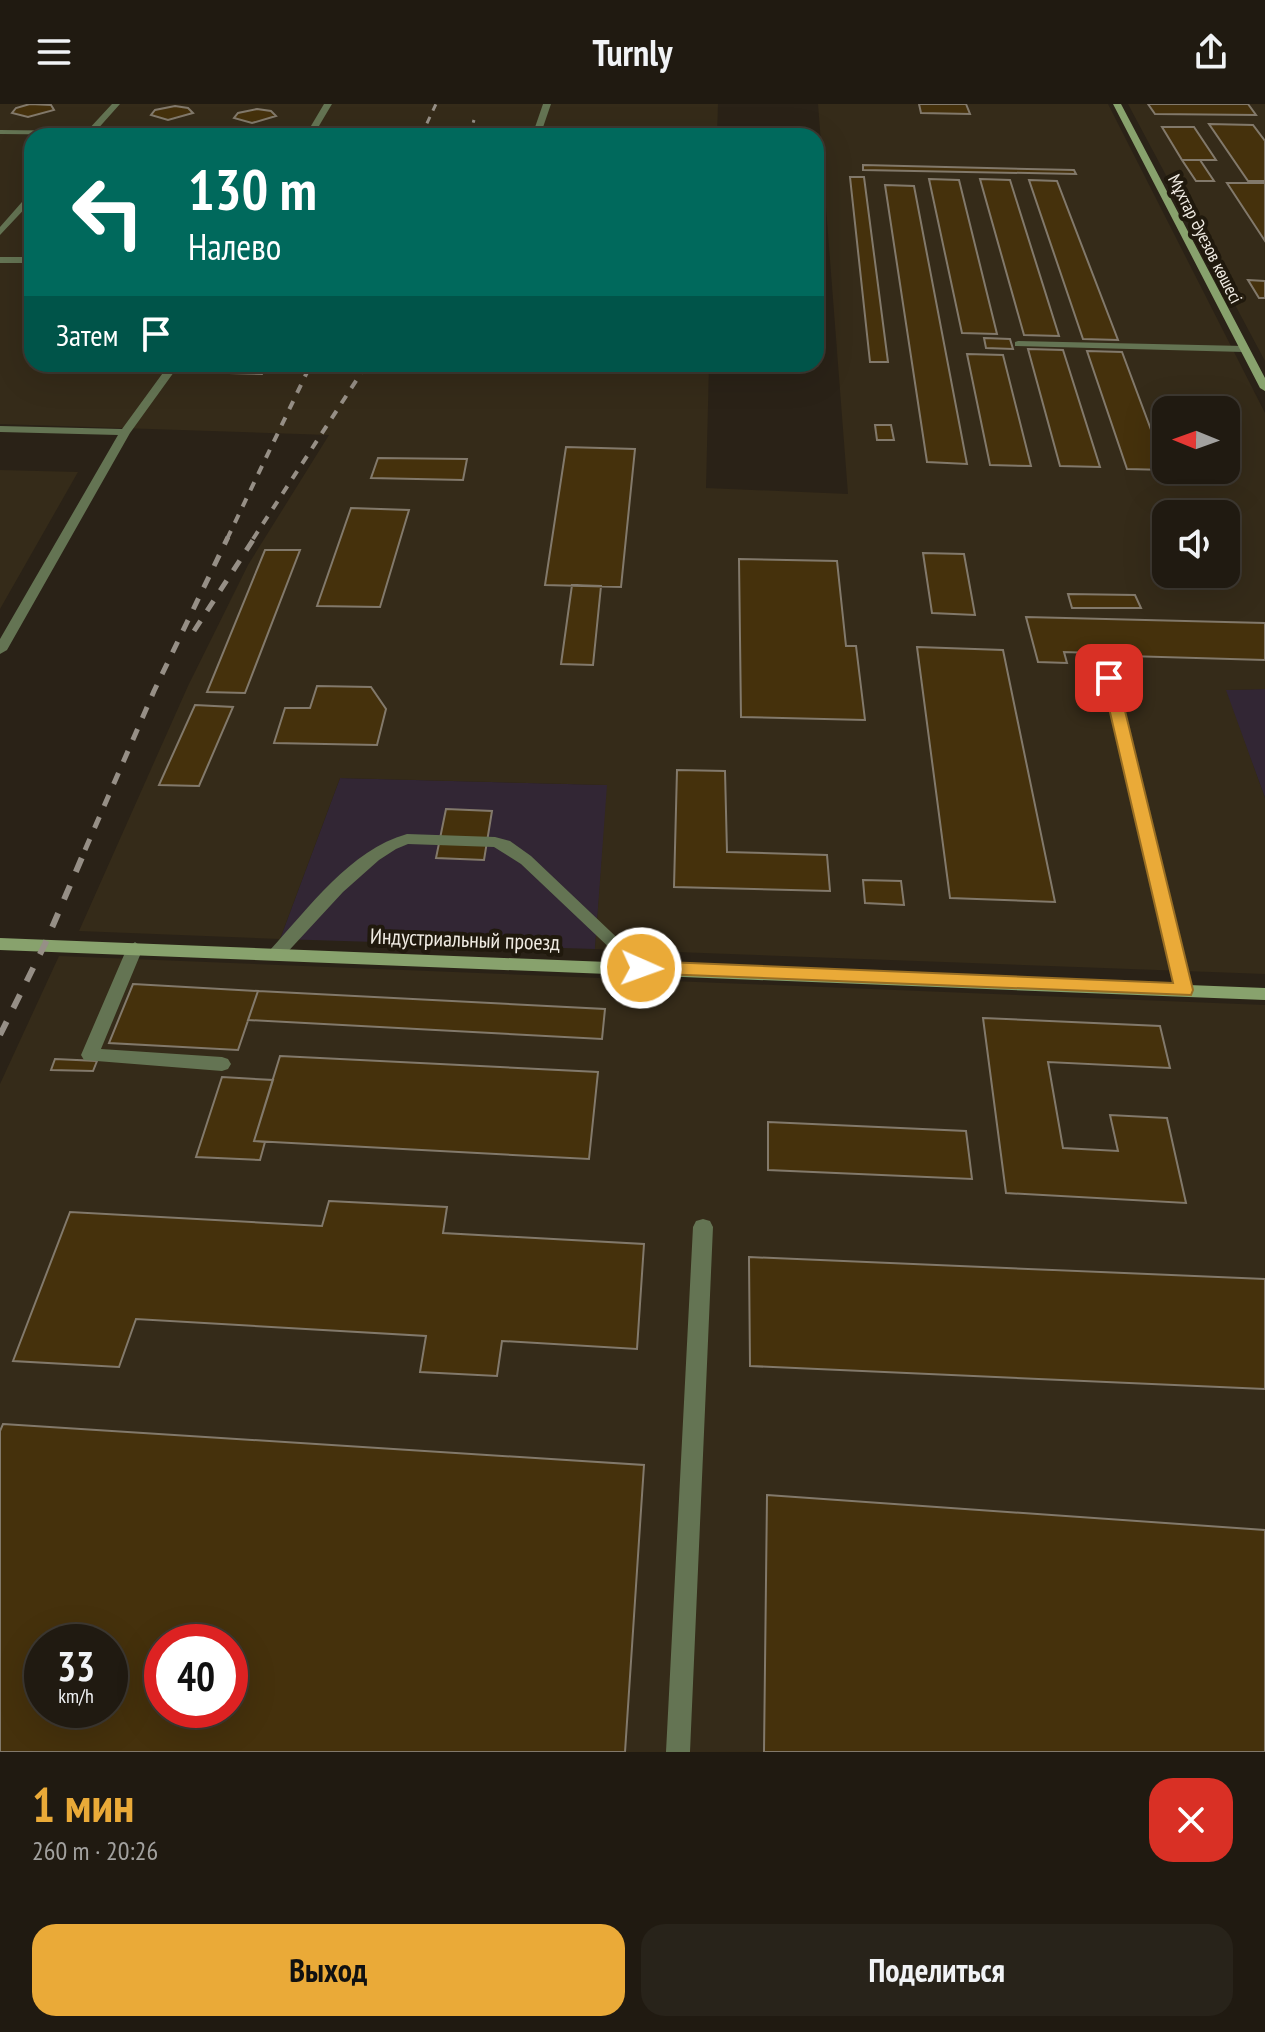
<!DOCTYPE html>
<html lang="ru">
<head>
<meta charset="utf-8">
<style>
  :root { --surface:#201a11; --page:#28231a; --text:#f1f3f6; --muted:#a2a19f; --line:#3d3831; --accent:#eaaa38 }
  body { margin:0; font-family:"PT Sans Narrow",sans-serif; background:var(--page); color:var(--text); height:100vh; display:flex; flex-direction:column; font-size:30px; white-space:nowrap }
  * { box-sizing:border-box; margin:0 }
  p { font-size:26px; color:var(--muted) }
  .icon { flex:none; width:44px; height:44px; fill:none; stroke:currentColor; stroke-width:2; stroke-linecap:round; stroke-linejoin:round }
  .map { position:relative; height:1648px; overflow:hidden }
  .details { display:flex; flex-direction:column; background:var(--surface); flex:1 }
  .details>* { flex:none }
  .guide { position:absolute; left:24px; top:24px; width:800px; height:244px; border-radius:24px; box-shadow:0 8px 32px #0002,0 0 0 2px var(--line); background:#00695c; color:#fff; overflow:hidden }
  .needle { width:52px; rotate:271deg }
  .controls { position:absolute; left:1152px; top:292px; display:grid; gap:16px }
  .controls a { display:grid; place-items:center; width:88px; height:88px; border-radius:16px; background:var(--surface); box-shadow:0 8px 32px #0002,0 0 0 2px var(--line); font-size:40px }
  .speed { position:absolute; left:24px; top:1520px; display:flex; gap:16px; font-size:40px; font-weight:700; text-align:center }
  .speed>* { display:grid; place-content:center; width:104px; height:104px; border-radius:50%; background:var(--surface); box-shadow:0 8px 32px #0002,0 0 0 2px var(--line); line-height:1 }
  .speed small { font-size:20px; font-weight:400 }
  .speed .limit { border:12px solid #d22; background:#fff; color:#111 }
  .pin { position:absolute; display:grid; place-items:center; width:68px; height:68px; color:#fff; margin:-34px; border-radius:16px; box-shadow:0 4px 12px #0006 }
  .me { position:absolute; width:88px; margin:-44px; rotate:92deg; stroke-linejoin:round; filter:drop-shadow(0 0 6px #0008) }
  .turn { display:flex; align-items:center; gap:28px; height:168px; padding:0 32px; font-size:36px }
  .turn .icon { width:104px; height:104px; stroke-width:2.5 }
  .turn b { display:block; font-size:56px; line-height:68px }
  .then { display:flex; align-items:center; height:76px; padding:0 32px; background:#0003; gap:16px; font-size:30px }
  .round { display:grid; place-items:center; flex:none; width:84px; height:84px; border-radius:24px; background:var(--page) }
  .summary { display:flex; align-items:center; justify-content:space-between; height:136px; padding:0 32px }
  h1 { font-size:48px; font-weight:600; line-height:60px; color:var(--accent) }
  .action { display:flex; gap:16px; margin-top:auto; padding:16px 32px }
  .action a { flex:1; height:92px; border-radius:24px; background:var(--accent); color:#111; font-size:32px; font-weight:600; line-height:92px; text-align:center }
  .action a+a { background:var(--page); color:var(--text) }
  header { display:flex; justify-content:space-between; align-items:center; height:104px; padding:0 32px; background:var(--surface); font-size:36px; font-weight:600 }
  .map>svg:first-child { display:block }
</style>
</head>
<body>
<header><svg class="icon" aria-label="menu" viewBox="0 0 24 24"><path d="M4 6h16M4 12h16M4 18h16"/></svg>Turnly<svg class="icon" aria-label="share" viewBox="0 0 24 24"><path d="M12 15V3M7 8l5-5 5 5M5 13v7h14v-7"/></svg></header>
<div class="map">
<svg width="1265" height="1648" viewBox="0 0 1265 1648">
  <rect width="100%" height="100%" fill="#2a2217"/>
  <path fill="#322634" d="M1265,585v109l-40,-108z
    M340,674l268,7 -13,164 -315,-10z"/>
  <path fill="#352b19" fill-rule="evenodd" d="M0,0h718l-1,32h-685v228h677l-3,124 142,6 -30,-390h290l157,309v276l-39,1 39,108v176l-670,-25 12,-164 -267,-7 -60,161 -201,-8 109,-245 60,-121 81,-130 -329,-11zM1166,306h60v60h-60zM1166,410h60v60h-60z
    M1128,0h137v257z
    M0,366l78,2 -78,137z
    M59,852l1206,49v747h-1265v-668zM42,1538h68v68h-68zM162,1538h68v68h-68z"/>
  <path fill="#45310c" stroke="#82796b" stroke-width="2" fill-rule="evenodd" d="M30,0l21,1 3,5 -26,7 -16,-4 4,-5z
    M919,0h47l4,10 -49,-1z
    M1148,0h100l8,11 -101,-1z
    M175,2l13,2 5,5 -25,7 -17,-5 4,-5z
    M257,5l14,2 5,5 -24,7 -18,-5 4,-5z
    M1209,20l44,1 12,16v40h-17z
    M1162,23h32l22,33h-34z
    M1182,56h18l14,21h-18z
    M863,61l211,5 2,4 -213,-4z
    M850,73h14l24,185h-18z
    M929,75l30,1 38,154 -35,-1z
    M980,75l30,1 49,156 -35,-1z
    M1029,76l28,1 61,159 -35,-1z
    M1227,79h38v58z
    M885,81l29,1 53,278 -40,-2z
    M1248,176l17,1v17h-6z
    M984,234l26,1 3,10 -27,-1z
    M1028,245l35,1 37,117 -40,-1z
    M1087,247l35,1 44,118 -39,-1z
    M967,250l36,1 28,111 -41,-1z
    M86,260h62l-5,7 -61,-1z
    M148,260h51l-5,8 -51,-1z
    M199,260h67l-4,10 -68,-2z
    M875,321h16l3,15h-17z
    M566,343l69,2 -14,138 -76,-2z
    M378,354l89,1 -4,21 -92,-2z
    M351,404l58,2 -29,97 -63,-1z
    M265,446h35l-55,143 -38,-1z
    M923,449l41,1 11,61 -43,-2z
    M739,455l98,2 9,85h10l9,74 -124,-3z
    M572,481l29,1 -8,79 -32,-1z
    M1068,490l67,1 6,13h-69z
    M1026,513l239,6v37l-137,-4 4,14 -33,-1 -5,-16 -30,-1 3,11 -29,-1z
    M917,543l86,3 52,252 -105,-4z
    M317,582l54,1 15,22 -9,36 -103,-2 11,-35h25z
    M195,601l38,2 -34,79 -40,-1z
    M677,666l48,1 2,81 100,3 3,36 -156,-4z
    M446,705l46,2 -8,49 -48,-2z
    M863,776l38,1 3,24 -39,-2z
    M133,880l125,7 -20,59 -129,-7z
    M258,887l347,18 -3,30 -354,-19z
    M983,914l177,8 10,42 -122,-6 15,86 55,3 -8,-36 57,3 19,85 -180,-10z
    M280,952l318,16 -9,87 -335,-18z
    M55,955l42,2 -4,10 -42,-1z
    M222,973l51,3 -19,61 11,1 -5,18 -64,-3z
    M768,1018l198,9 6,48 -204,-9z
    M329,1097l118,6 -4,26 201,11 -7,105 -135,-8 -5,35 -77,-4 6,-36 -290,-17 -17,48 -106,-6 57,-149 252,14z
    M749,1153l516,22v110l-515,-23z
    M3,1320l641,41 -19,287h-625v-321zM42,1538h68v68h-68zM162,1538h68v68h-68z
    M767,1391l498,35v222h-501z"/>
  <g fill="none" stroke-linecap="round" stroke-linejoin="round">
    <path fill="#647453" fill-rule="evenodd" d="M112,0h8l-25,28 118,2 4,2 -217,-2v-4l87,1z
      M324,0h8l-19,32h-8z
      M543,0h8l-11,32h-8z
      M29,90h3v7l-32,34v-8z
      M0,153h32v6h-32z
      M1018,237l226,5 5,3 -5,3 -229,-6v-4z
      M169,265l5,3 -44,61 -123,217 -7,4v-15l118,-204 -118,-3v-6l122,3 43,-59z
      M1109,570l7,4 76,312 -2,4h-12l-2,-4 -74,-312z
      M407,730l88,3 15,4 21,15 118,112 -2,4h-12l-114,-108 -27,-17 -86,-3 -12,5 -17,11 -36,32 -61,66h-12l-2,-4 2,-4c39,-42 80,-100 137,-116z
      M135,838l8,6 -42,101 121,8 6,2 3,5 -3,5 -6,2 -138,-11 -3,-5 46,-107z
      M703,1115l7,2 3,6 -23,525h-24l27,-525 3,-6z"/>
    <path fill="#88a26d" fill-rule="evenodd" d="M1113,0h8l144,274v13l-5,-3z
      M0,834l1265,50v12l-1265,-50z"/>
    <path stroke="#968f86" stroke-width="3" stroke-dasharray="7 7" stroke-linecap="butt" d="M421,32l15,-32
      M469,32l5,-16"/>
    <path stroke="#968f86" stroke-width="4" stroke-dasharray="9 9" stroke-linecap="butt" d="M227,435l84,-175
      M253,435l114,-175"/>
    <path stroke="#968f86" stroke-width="5" stroke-dasharray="12 12" stroke-linecap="butt" d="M194,527l61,-94
      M85,746l69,-159 74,-154"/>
    <path stroke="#968f86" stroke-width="6" stroke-dasharray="15 15" stroke-linecap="butt" d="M0,931l45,-91 41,-96"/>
  </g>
  <path fill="#eaaa38" stroke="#986e24" stroke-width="2" d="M1109,569l8,5 76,312 -2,5 -556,-22 -3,-5 9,-7 532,22 -71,-305z"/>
  <g text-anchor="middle" stroke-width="8" stroke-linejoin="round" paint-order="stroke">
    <g font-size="18" fill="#f0ebe3" stroke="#20190d">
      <text transform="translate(1205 135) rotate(63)" y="6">Мұхтар Әуезов көшесі</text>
    </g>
    <g font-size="22" fill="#f0ebe3" stroke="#20190d">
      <text transform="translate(465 835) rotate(2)" y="8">Индустриальный проезд</text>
    </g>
  </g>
</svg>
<div class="controls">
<a><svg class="needle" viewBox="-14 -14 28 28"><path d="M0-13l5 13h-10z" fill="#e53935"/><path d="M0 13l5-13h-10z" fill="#a2a19f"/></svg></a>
<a><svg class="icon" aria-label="sound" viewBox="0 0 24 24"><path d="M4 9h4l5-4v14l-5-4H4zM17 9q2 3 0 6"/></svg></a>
</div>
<div class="speed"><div>33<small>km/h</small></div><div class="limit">40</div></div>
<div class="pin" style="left:1109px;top:574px;background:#d93025"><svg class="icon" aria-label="arrive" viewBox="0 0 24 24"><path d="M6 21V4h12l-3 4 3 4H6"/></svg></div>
<svg class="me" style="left:641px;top:864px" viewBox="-20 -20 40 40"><circle r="17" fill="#eaaa38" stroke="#fff" stroke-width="3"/><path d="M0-11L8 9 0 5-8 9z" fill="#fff"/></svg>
<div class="guide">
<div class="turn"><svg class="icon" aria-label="left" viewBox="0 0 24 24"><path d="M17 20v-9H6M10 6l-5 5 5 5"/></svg><div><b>130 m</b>Налево</div></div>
<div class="then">Затем<svg class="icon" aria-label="arrive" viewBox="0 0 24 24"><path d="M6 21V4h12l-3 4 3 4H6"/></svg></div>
</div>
</div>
<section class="details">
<div class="summary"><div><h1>1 мин</h1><p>260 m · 20:26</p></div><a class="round" style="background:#d93025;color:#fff"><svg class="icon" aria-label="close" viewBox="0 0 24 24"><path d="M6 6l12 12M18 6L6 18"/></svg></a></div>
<div class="action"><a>Выход</a><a>Поделиться</a></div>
</section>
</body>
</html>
